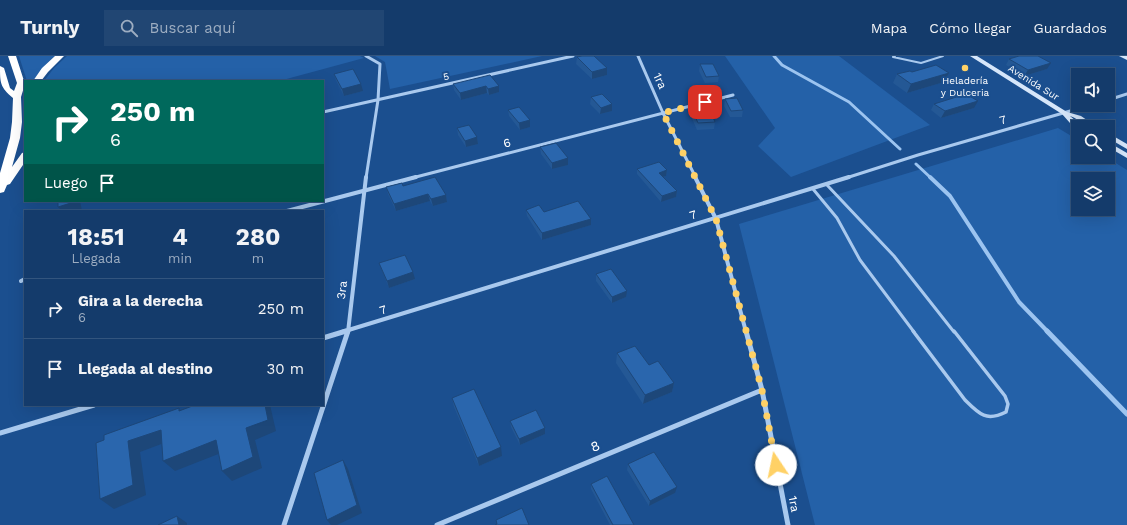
<!DOCTYPE html>
<html lang="es">
<head>
<meta charset="utf-8">
<style>
  :root { --surface:#143b6b; --page:#214673; --text:#f1f3f6; --muted:#9dadc1; --line:#33557e }
  body { margin:0; font-family:"Work Sans",sans-serif; background:var(--page); color:var(--text); height:100vh; display:flex; flex-direction:column; font-size:15px; white-space:nowrap }
  * { box-sizing:border-box; margin:0 }
  p { font-size:13px; color:var(--muted) }
  .icon { flex:none; width:22px; height:22px; fill:none; stroke:currentColor; stroke-width:2; stroke-linecap:round; stroke-linejoin:round }
  .map { position:relative; flex:1; overflow:hidden }
  .sheet { position:absolute; left:24px; top:154px; width:300px; height:196px; display:flex; flex-direction:column; background:var(--surface); border-radius:0px; box-shadow:0 4px 16px #0002,0 0 0 1px var(--line) }
  .sheet>* { flex:none }
  .guide { position:absolute; left:24px; top:24px; width:300px; height:122px; border-radius:0px; box-shadow:0 4px 16px #0002,0 0 0 1px var(--line); background:#00695c; color:#fff; overflow:hidden }
  .controls { position:absolute; left:1071px; top:12px; display:grid; gap:8px }
  .controls a { display:grid; place-items:center; width:44px; height:44px; border-radius:0px; background:var(--surface); box-shadow:0 4px 16px #0002,0 0 0 1px var(--line); font-size:20px }
  .pin { position:absolute; display:grid; place-items:center; width:34px; height:34px; color:#fff; margin:-17px; border-radius:8px; box-shadow:0 2px 6px #0006 }
  .me { position:absolute; width:44px; margin:-22px; rotate:349deg; stroke-linejoin:round; filter:drop-shadow(0 0 3px #0008) }
  .turn { display:flex; align-items:center; gap:14px; height:84px; padding:0 20px; font-size:18px }
  .turn .icon { width:52px; height:52px; stroke-width:2.5 }
  .turn b { display:block; font-size:28px; line-height:34px }
  .then { display:flex; align-items:center; height:38px; padding:0 20px; background:#0003; gap:8px; font-size:15px }
  .eta { display:flex; justify-content:space-evenly; align-items:center; height:68px; text-align:center }
  .eta b { font-size:24px; font-weight:700; line-height:28px }
  ul { padding:0; list-style:none }
  li { display:flex; align-items:center; gap:12px; height:60px; padding:0 20px; border-top:1px solid var(--line) }
  li div { flex:1 }
  li b { display:block; font-size:15px }
  li em { font-style:normal }
  header { display:flex; align-items:center; gap:24px; box-sizing:border-box; height:56px; padding:0 20px; background:var(--surface); border-bottom:1px solid var(--line) }
  header strong { font-size:19px }
  nav { display:flex; gap:22px; margin-inline-start:auto; font-size:14px }
  .search { width:280px; height:36px; background:var(--page); display:flex; align-items:center; gap:10px; box-sizing:border-box; padding:0 14px; border-radius:0px; color:var(--muted); font-size:15px }
  .map>svg:first-child { display:block }
</style>
</head>
<body>
<header>
<strong>Turnly</strong>
<div class="search"><svg class="icon" aria-label="search" viewBox="0 0 24 24"><circle cx="10" cy="10" r="6"/><path d="M15 15l6 6"/></svg>Buscar aquí</div>
<nav><a>Mapa</a><a>Cómo llegar</a><a>Guardados</a></nav>
</header>
<div class="map">
<svg width="1127" height="469" viewBox="0 0 1127 469">
  <rect width="100%" height="100%" fill="#1b4f8f"/>
  <path fill="#2461a8" fill-rule="evenodd" d="M19,0h36l-9,8 -12,17h-7z
    M67,0h293l4,2 -85,23h-235l10,-13z
    M375,0h167l-152,33 -5,-27z
    M725,0h114l91,69 -139,52 -33,-31 17,-18z
    M1058,72l20,12v17h28l21,13v355h-312l-76,-301zM1078,123h30v30h-30z"/>
  <g fill="none" stroke-linecap="round" stroke-linejoin="round">
    <path stroke="#9cc4f0" stroke-width="3" d="M774,0l8,9 67,37 51,47
      M916,108l15,14"/>
    <path stroke="#9cc4f0" stroke-width="4" d="M930,121l20,19 69,106 29,30"/>
    <path stroke="#9cc4f0" stroke-width="5" d="M1047,275l80,83"/>
    <path stroke="#a9c9ee" stroke-width="2" d="M895,0l-2,1 28,6 22,-7"/>
    <path stroke="#a9c9ee" stroke-width="3" d="M827,129l67,71 60,76
      M813,133l24,29 23,42 54,72"/>
    <path stroke="#a9c9ee" stroke-width="3.5" d="M913,275l52,69c14,14 21,22 41,12l2,-8 -3,-8 -51,-65"/>
    <path stroke="#a9c9ee" stroke-width="3" d="M638,0l25,57 33,65
      M1108,44l19,-6
      M323,56l250,-56
      M366,122l12,-78 2,-36 -14,-8
      M412,122l321,-83
      M846,122l72,-23 173,-50"/>
    <path stroke="#a9c9ee" stroke-width="4" d="M695,121l21,42 30,113
      M287,155l129,-34
      M21,225l4,-2
      M342,276l507,-155
      M348,276l18,-155"/>
    <path stroke="#a9c9ee" stroke-width="5" d="M746,275l16,59 26,135
      M323,282l23,-7
      M0,377l94,-28
      M284,469l64,-194
      M437,469l325,-135"/>
    <path fill="#d6e6fa" fill-rule="evenodd" d="M970,0h7l90,56 14,4 16,11c-12,0 -16,-7 -27,-11l13,11h-5v1l-8,-5 -8,-9z
      M1119,0h8v4z
      M1108,77l19,11v5l-19,-11z
      M1108,86l19,11v5l-19,-11z"/>
    <path fill="#fff" fill-rule="evenodd" d="M8,0h8l9,28 -4,13 1,25 -2,16 -8,29 10,-14 3,-1v10l-15,22 -3,1 -3,7 -4,1v-20l10,-35 2,-16 1,-24c-13,-11 -13,-15 -13,-32l4,2 6,20 4,3 3,-8z
      M55,0h9l-16,16 -7,9h-8l9,-13z"/>
  </g>
  <path fill="#245895" d="M577,1l30,11v7l-15,4 -16,-15z
    M1009,3l38,10 -23,7 -18,-11z
    M700,8l19,12 -1,6 -13,1 -6,-12z
    M912,16l37,1 -5,9 -37,11 -14,-10 4,-9z
    M334,18l29,17 -19,5 -8,-16z
    M453,28l46,2v6l-10,3 -2,-2 -26,7 -7,-10z
    M591,41l21,7v7l-12,3 -10,-10z
    M725,43l18,11 -1,7h-12l-6,-11z
    M934,48l40,4 -33,10 -10,-8z
    M692,53l23,13 -1,7 -17,1 -6,-14z
    M508,54l22,17 -10,3 -11,-14z
    M457,72l20,9 1,7 -12,3 -8,-12z
    M540,91l28,18 -16,4 -11,-15z
    M637,113l30,1 -1,6 -3,1 14,14 -1,6 -15,5 -24,-28z
    M403,130l43,9 1,7 -14,4 -3,-5 -34,10 -8,-17 -2,-7z
    M526,154l65,9v6l-49,15 -15,-24z
    M379,207l36,16 -26,9z
    M596,218l30,23 -14,6 -16,-22z
    M617,297l32,12 25,18 -2,9 -29,12 -27,-41z
    M452,342l50,58 -23,10 -25,-59z
    M510,365l35,7v6l-25,11 -9,-18z
    M628,408l47,29 -26,13 -22,-36z
    M591,428l43,41h-24l-19,-36z"/>
  <path fill="#1d4779" d="M1051,7l-4,6 -23,7 4,-6z
    M607,12v7l-15,4v-7z
    M949,17l-5,9 -37,11 4,-9z
    M361,28l2,7 -19,5 -2,-7z
    M486,30l1,7 -26,7 -1,-7z
    M499,30v6l-10,3 -1,-6z
    M978,45l-4,7 -33,10 4,-7z
    M612,48v7l-12,3 1,-6z
    M530,64v7l-10,3 -1,-7z
    M477,81l1,7 -12,3 -1,-6z
    M568,102v7l-16,4v-6z
    M667,114l-1,6 -7,2v-5z
    M677,135l-1,6 -15,5 1,-6z
    M428,138l2,7 -34,10 -2,-7z
    M446,139l1,7 -14,4 -2,-7z
    M74,145h6l2,10h-20l-4,-4z
    M591,163v6l-49,15v-7z
    M413,216l2,7 -26,9 -2,-7z
    M627,235l-1,6 -14,6v-6z
    M674,327l-2,9 -29,12 2,-9z
    M265,349h5l6,26 -21,9 7,28 -30,13 -10,-10 24,-43z
    M545,372v6l-25,11 -1,-6z
    M161,374l11,10 -32,12 6,43 -32,14 -14,-10 28,-58z
    M216,384l10,11 -51,20 -12,-10z
    M501,391l1,9 -23,10 -2,-8z
    M343,404l5,9 14,44 -25,12h-6l-4,-5z
    M677,431l-2,6 -26,13 1,-5z
    M177,460l10,7v2h-8z"/>
  <path fill="#2a66ad" stroke="#1d4779" d="M582,0h12l13,12 -15,4 -15,-15z
    M1019,0h19l13,7 -23,7 -19,-11z
    M700,8h13l6,12 -13,1z
    M936,9l13,8 -38,11 -14,-10 13,-3 2,1z
    M353,13l8,15 -19,5 -8,-15z
    M490,19l9,11 -11,3 -2,-3 -26,7 -7,-9z
    M602,38l10,10 -11,4 -10,-11z
    M966,38l12,7 -33,10 -11,-7z
    M737,42l6,12 -12,1 -6,-12z
    M519,51l11,13 -11,3 -11,-13z
    M709,52l6,14 -17,1 -6,-14z
    M469,69l8,12 -12,4 -8,-13z
    M556,87l12,15 -16,5 -12,-16z
    M659,106l8,8 -8,3 18,18 -15,5 -25,-27z
    M435,121l11,18 -15,4 -3,-5 -34,10 -8,-17 16,-4 1,3z
    M58,145h16v1l-16,5z
    M578,145l13,18 -49,14 -16,-23 13,-5 5,7z
    M405,199l8,17 -26,9 -8,-18z
    M611,213l16,22 -15,6 -16,-23z
    M635,290l14,19 9,-4 16,22 -29,12 -28,-42z
    M474,333l27,58 -24,11 -25,-60z
    M195,349h70l3,15 -22,8 7,29 -31,14 -6,-31 -53,21 -2,-31 -33,11 5,44 -33,14 -4,-56 8,-3v-5l75,-27v3z
    M536,354l9,18 -26,11 -9,-18z
    M654,396l23,35 -27,14 -22,-37z
    M343,404l14,45 -30,15 -13,-47z
    M607,420l27,49h-21l-22,-41z
    M522,452l7,17h-34l2,-1 -1,-4z
    M177,460l2,9h-21z"/>
  <g fill="none" stroke-linecap="round" stroke-linejoin="round">
    <path stroke="#ffd166" stroke-width="7" stroke-dasharray="0 12.6" d="M705,46l-42,11 53,106 46,171 14,75"/>
  </g>
  <circle fill="#ffd166" stroke="#1b4f8f" stroke-width="1.5" cx="965" cy="12" r="4"/>
  <g text-anchor="middle" stroke-width="4" stroke-linejoin="round" paint-order="stroke">
    <g font-size="10" fill="#fff" stroke="#1b4f8f">
      <text transform="translate(446 20) rotate(-13)" y="4">5</text>
      <text transform="translate(1034 26) rotate(32)" y="4">Avenida Sur</text>
    </g>
    <g font-size="10" fill="#fff" stroke="#1b4f8f">
      <text x="965" y="28">Heladería<tspan x="965" dy="12">y Dulceria</tspan></text>
    </g>
    <g font-size="12" fill="#fff" stroke="#1b4f8f">
      <text transform="translate(660 25) rotate(66)" y="4">1ra</text>
      <text transform="translate(1003 64) rotate(-16)" y="4">7</text>
      <text transform="translate(507 87) rotate(-15)" y="4">6</text>
      <text transform="translate(693 159) rotate(-17)" y="4">7</text>
      <text transform="translate(342 234) rotate(-83)" y="4">3ra</text>
      <text transform="translate(383 254) rotate(-17)" y="4">7</text>
      <text transform="translate(794 448) rotate(79)" y="4">1ra</text>
    </g>
    <g font-size="14" fill="#fff" stroke="#1b4f8f">
      <text transform="translate(595 390) rotate(-23)" y="5">8</text>
    </g>
  </g>
</svg>
<div class="controls">
<a><svg class="icon" aria-label="sound" viewBox="0 0 24 24"><path d="M4 9h4l5-4v14l-5-4H4zM17 9q2 3 0 6"/></svg></a>
<a><svg class="icon" aria-label="search" viewBox="0 0 24 24"><circle cx="10" cy="10" r="6"/><path d="M15 15l6 6"/></svg></a>
<a><svg class="icon" aria-label="layers" viewBox="0 0 24 24"><path d="M12 4l9 5-9 5-9-5zM3 14l9 5 9-5"/></svg></a>
</div>
<div class="pin" style="left:705px;top:46px;background:#d93025"><svg class="icon" aria-label="arrive" viewBox="0 0 24 24"><path d="M6 21V4h12l-3 4 3 4H6"/></svg></div>
<svg class="me" style="left:776px;top:409px" viewBox="-20 -20 40 40"><circle r="19" fill="#fff"/><path d="M0-13L10 11 0 6-10 11z" fill="#ffd166"/></svg>
<div class="guide">
<div class="turn"><svg class="icon" aria-label="right" viewBox="0 0 24 24"><path d="M7 20v-9h11M14 6l5 5-5 5"/></svg><div><b>250 m</b>6</div></div>
<div class="then">Luego<svg class="icon" aria-label="arrive" viewBox="0 0 24 24"><path d="M6 21V4h12l-3 4 3 4H6"/></svg></div>
</div>
<section class="sheet">
<div class="eta">
<div><b>18:51</b><p>Llegada</p></div>
<div><b>4</b><p>min</p></div>
<div><b>280</b><p>m</p></div>
</div>
<ul>
<li><svg class="icon" aria-label="right" viewBox="0 0 24 24"><path d="M7 20v-9h11M14 6l5 5-5 5"/></svg><div><b>Gira a la derecha</b><p>6</p></div><em>250 m</em></li>
<li><svg class="icon" aria-label="arrive" viewBox="0 0 24 24"><path d="M6 21V4h12l-3 4 3 4H6"/></svg><div><b>Llegada al destino</b></div><em>30 m</em></li>
</ul>
</section>
</div>
</body>
</html>
